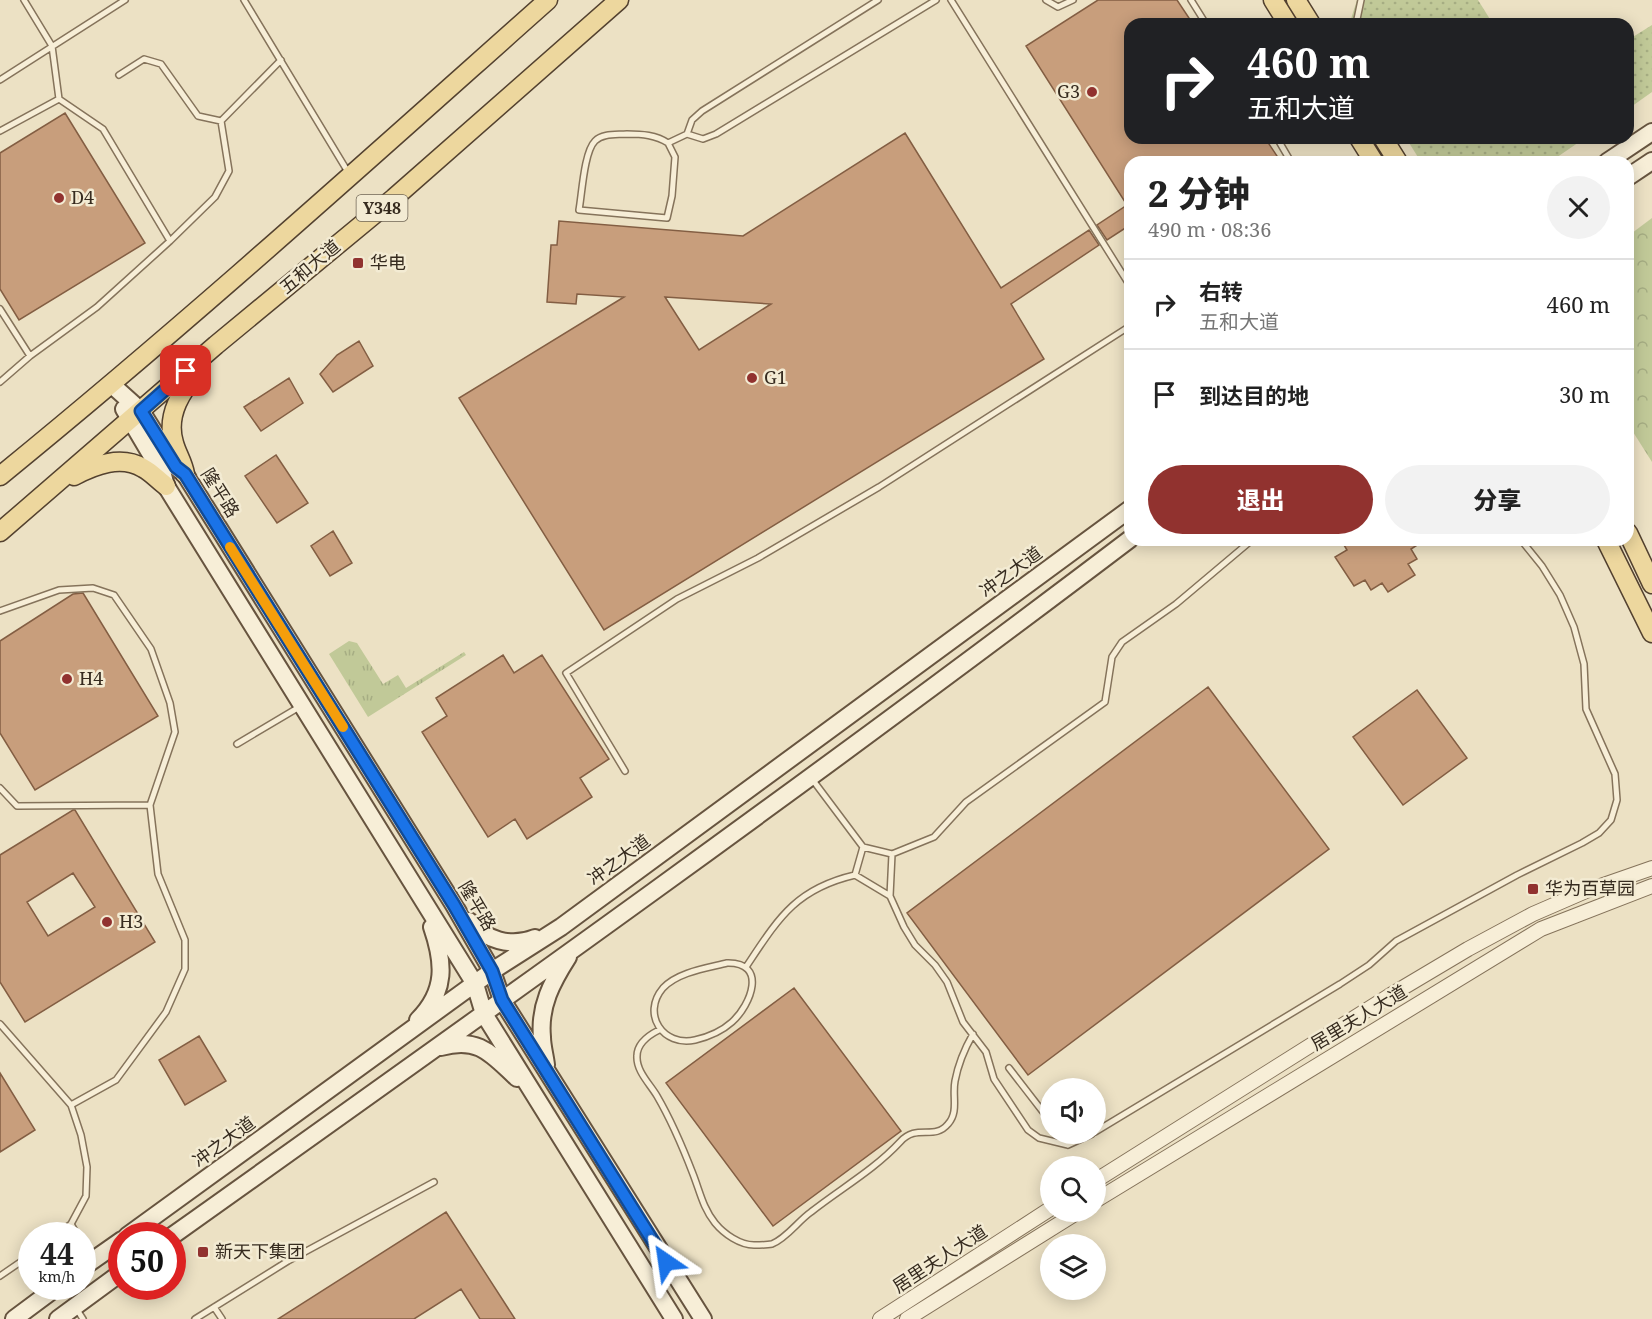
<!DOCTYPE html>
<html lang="zh">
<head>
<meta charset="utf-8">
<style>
  :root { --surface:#fff; --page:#f2f2f2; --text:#222; --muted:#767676; --line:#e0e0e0; --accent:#91322f }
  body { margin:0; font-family:"Noto Serif","Noto Sans SC",serif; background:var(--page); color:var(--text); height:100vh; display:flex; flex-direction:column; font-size:22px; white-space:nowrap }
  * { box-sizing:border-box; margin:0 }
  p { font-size:20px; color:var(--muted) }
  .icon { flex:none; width:33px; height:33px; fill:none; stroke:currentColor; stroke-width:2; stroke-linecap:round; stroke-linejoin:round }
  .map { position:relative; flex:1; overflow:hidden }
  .panel { position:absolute; left:1124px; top:156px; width:510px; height:390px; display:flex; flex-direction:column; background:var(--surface); border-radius:18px; box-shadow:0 3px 15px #0003 }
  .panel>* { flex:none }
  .top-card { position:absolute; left:1124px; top:18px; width:510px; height:126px; border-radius:18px; box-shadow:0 3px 15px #0003; background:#202124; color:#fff; overflow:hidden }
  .tools { position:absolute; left:1040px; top:1078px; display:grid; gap:12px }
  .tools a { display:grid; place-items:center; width:66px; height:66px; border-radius:50%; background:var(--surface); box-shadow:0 3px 15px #0003; font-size:30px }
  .speed { position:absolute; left:18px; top:1222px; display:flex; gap:12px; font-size:30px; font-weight:700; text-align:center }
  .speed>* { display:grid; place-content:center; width:78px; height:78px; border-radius:50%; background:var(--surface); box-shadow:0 3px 15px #0003; line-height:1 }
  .speed small { font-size:15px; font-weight:400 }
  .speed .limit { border:9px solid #d22; background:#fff; color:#111 }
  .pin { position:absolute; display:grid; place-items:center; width:51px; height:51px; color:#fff; margin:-26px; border-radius:12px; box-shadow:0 3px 9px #0006 }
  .me { position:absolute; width:66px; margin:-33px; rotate:328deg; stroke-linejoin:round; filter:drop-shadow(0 0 4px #0008) }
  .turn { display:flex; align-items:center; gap:21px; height:126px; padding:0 24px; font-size:27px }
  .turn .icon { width:78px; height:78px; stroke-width:2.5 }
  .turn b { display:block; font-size:42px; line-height:51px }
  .round { display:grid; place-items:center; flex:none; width:63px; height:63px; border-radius:32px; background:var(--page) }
  .head { display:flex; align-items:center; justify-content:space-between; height:102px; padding:0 24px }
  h1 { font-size:36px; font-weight:800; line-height:45px }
  .cta { display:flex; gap:12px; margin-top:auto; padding:12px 24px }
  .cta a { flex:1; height:69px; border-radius:36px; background:var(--accent); color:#fff; font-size:24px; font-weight:800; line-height:69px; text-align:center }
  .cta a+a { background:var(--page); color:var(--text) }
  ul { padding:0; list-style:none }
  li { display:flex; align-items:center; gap:18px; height:90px; padding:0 24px; border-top:2px solid var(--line) }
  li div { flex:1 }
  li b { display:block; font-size:22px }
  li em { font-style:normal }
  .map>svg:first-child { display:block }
</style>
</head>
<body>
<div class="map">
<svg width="1652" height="1319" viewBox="0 0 1652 1319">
  <defs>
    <pattern id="grass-tufts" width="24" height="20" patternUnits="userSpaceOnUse" patternTransform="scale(1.5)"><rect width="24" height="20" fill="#c1c998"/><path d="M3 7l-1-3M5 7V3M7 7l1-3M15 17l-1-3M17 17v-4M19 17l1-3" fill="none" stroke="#a6ad83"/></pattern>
    <pattern id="forest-crowns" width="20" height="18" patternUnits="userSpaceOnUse" patternTransform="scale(1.5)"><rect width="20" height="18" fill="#c1c998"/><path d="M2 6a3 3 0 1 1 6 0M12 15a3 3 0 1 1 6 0" fill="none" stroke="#a6ad83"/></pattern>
    <pattern id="park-dots" width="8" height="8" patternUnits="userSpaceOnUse" patternTransform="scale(1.5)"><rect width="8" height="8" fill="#c1c998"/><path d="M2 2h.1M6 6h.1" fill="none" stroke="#a6ad83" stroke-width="1.8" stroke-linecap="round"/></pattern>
  </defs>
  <rect width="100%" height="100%" fill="#ece1c4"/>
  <path fill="url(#grass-tufts)" d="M349,641l8,2 26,41 15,-9 8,13 58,-36 2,3 -98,62 -39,-63z"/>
  <path fill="url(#forest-crowns)" d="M1652,218v244l-24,-38v-188z"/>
  <path fill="url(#park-dots)" d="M1357,0h121l15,24h-129l-13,-5z
    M1652,25v67l-24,17v-69z
    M1406,138h179l-35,24h-129z"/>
  <path fill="#c89e7c" stroke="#835e43" stroke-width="1.5" fill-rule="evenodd" d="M1098,0h79l16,24h-63v114h135l16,24h-151v63l-23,15 -10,-15 30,-20 -101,-159z
    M65,113l80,130 -126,77 -19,-31v-136z
    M905,133l96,155 88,-58 10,15 -88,59 33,55 -440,271 -145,-232 165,-101 -47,-3 -1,10 -29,-2 4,-57h6l2,-24 184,15zM665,297l106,7 -72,46z
    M359,341l14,25 -40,26 -13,-18 17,-19z
    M289,378l14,25 -42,28 -17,-24z
    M276,455l32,48 -31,20 -32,-47z
    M333,531l19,32 -22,13 -19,-30z
    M1341,540h84l-14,9 6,10 -9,5 7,11 -27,17 -6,-9 -11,7 -6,-10 -11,6 -19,-29 12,-7z
    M83,593l75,123 -123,74 -35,-57v-92l73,-47z
    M503,655l11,18 28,-18 67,104 -29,19 12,19 -65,42 -12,-20 -27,18 -66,-105 25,-16 -11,-18z
    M1208,687l121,162 -301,226 -121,-162z
    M1417,690l50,68 -64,47 -50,-68z
    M73,810h2l80,132 -130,80 -25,-40v-127zM73,873l22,34 -47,29 -21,-34z
    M794,988l107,143 -128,95 -107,-143z
    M199,1036l27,45 -41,24 -26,-45z
    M0,1073l35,57 -35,22z
    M446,1212l69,107h-35l-19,-30 -47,30h-136z"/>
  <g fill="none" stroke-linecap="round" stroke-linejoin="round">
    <g stroke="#85735b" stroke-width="8">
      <path id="service" d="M244,0l104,172
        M878,0l-176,111 -10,9 -5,14 16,5 13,-5 220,-134
        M951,0l179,286
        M1046,0l12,7 15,-7
        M1191,0l15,24
        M1356,24l5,-24
        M119,75l25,-16 17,5 37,52 23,5
        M0,80l125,-80
        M221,121l60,-61
        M0,131l59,-32
        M1277,138l14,24
        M668,143l7,14 -3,39 -5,22 -88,-8c3,-16 5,-58 16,-69 8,-8 21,-6 32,-7 15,0 29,1 41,9l19,-9
        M170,241l45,-44 14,-26 -8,-50
        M0,309l30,47 67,-49 73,-66 -67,-112 -44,-30 -7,-53 -28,-46
        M0,382l30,-26
        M0,611l59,-21 34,-2 21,7 37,54 19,54 5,29 -25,73 8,69 27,66v29l-19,43 -50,68 -45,25
        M237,744l64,-38
        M625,771l-59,-98 111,-74 81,-41 121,-71 251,-161
        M812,779l51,68
        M0,788l17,18 133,-1
        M892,854l-2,42 -35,-21 8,-28 29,7 42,-17 32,-35 139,-100 7,-45 10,-15 54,-38 76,-64
        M890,896l14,31 11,18 20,20 12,17 16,40 23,30 8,27 34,51 11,8 29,7 24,-11
        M727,963c41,-1 24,42 5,59 -10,9 -24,15 -37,18 -32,7 -54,-26 -32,-52 15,-16 44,-20 64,-25z
        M746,967c32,-48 49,-78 109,-92
        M0,1024l71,81 10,30 6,32 -1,29 -15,28 7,12
        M659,1030c-10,5 -22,13 -22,26 -1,15 13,28 20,40 14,24 26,52 36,78 7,18 10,34 22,49 9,11 25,22 39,22 5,0 13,0 18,-1 15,-6 26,-23 39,-32 29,-23 63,-42 89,-70 17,-19 34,-1 48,-18 11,-12 4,-28 7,-43 3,-16 10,-33 18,-47
        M1009,1068l41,53
        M1095,1132l245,-148 29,-19 27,-24 121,-66 65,-32 17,-10 12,-13 6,-20 -2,-26 -29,-65 -2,-45 -10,-37 -14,-32 -18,-29 -21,-26
        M1060,1134l8,11
        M55,1236l16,-12
        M82,1242l11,17
        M0,1276l32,-22
        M214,1307l8,12
        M76,1308l7,11
        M195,1319l93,-58 146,-79"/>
    </g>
    <g stroke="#85735b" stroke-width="16">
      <path id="tertiary" d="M1095,1181l294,-185 79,-47 65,-35 53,-23 66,-23
        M1095,1201l446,-272 111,-43
        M880,1319l170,-110
        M907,1319l171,-107"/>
    </g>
    <g stroke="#67543f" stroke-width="20">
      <path id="secondary" d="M1607,162l45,-30
        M1628,177l24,-16
        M111,384l30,27 35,56 9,7 269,431 38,66 10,29 201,319
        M124,409l39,66 3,11 309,498 9,30 190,305
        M469,921c17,19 41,27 66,17
        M418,1020c29,-29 26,-58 14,-93
        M441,1047c38,-11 51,8 76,31
        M546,1065c-1,-9 -4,-19 -4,-28 -3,-31 10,-55 26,-80
        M127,1236l365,-265 69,-44 569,-418
        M172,1236c322,-229 643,-458 958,-697
        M82,1268l40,-28
        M14,1319l43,-32
        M58,1319l64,-47"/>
    </g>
    <g stroke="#53412f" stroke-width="21">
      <path id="primary" d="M1273,0l15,24
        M1296,0l15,24
        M1359,138l15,24
        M1383,138l15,24
        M185,474c-2,-12 -8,-20 -11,-31 -9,-29 9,-53 25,-74
        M0,476c188,-153 367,-315 548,-476
        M74,476c21,-11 47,-21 69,-8 8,4 15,12 23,18
        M0,532l216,-187 178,-147 225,-198
        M1628,533l24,51
        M1606,540l46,93"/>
    </g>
    <use href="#service" stroke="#f7eed7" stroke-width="5"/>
    <use href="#tertiary" stroke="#f7eed7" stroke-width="14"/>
    <use href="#secondary" stroke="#f7eed7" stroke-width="16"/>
    <use href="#primary" stroke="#edd79e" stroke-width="18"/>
  </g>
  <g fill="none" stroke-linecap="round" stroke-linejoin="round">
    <g stroke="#114b97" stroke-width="15">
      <path id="route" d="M186,371l-45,40 35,56 9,7 269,431 38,66 10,29 164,262"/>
    </g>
    <use href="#route" stroke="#1a73e8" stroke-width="10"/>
    <path stroke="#f59e0b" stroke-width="10" d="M230,547l113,180"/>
  </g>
  <g fill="#91322f" stroke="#f3ebd3" stroke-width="2">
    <circle cx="1092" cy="92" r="6"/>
    <circle cx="59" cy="198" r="6"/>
    <rect x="352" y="257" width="12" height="12" rx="3"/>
    <circle cx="752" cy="378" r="6"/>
    <circle cx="67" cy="679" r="6"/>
    <rect x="1527" y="883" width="12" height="12" rx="3"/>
    <circle cx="107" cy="922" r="6"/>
    <rect x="197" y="1246" width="12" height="12" rx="3"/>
  </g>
  <g text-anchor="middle" stroke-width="5" stroke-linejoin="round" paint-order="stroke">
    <rect fill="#f3ebd3" stroke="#6f6555" stroke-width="1.5" x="356.5" y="195" width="51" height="26" rx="4.5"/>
    <g font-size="16" font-weight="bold" fill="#362b1f">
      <text x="382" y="214">Y348</text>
    </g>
    <g font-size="18" fill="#362b1f" stroke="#f3ebd3" text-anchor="start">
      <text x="1080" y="98" text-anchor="end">G3</text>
      <text x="71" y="204">D4</text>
      <text x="370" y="269">华电</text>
      <text x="764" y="384">G1</text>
      <text x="79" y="685">H4</text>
      <text x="1545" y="895">华为百草园</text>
      <text x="119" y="928">H3</text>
      <text x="215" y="1258">新天下集团</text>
    </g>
    <g font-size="18" fill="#362b1f" stroke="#f3ebd3">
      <text transform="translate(310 267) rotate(-40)" y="6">五和大道</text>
      <text transform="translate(220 493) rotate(58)" y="6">隆平路</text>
      <text transform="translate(1011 572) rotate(-36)" y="6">冲之大道</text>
      <text transform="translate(619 860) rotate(-36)" y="6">冲之大道</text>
      <text transform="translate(477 906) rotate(59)" y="6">隆平路</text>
      <text transform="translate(1359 1018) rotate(-31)" y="6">居里夫人大道</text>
      <text transform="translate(224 1142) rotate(-36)" y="6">冲之大道</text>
      <text transform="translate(940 1259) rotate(-33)" y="6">居里夫人大道</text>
    </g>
  </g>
</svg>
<div class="tools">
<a><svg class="icon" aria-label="sound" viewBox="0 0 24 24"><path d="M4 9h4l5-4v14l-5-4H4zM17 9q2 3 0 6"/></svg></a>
<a><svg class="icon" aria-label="search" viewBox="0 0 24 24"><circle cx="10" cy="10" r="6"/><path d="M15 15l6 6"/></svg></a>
<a><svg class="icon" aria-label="layers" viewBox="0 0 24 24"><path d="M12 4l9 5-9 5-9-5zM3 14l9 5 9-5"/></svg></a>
</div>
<div class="speed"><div>44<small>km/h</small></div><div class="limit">50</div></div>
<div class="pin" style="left:186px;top:371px;background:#d93025"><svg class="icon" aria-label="arrive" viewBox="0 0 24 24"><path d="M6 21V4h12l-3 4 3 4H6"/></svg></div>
<svg class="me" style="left:666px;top:1262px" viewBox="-20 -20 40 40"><path d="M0-17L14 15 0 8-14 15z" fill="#1a73e8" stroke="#fff" stroke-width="4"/></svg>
<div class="top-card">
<div class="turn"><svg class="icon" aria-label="right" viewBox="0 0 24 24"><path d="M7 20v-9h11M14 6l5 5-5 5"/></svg><div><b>460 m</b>五和大道</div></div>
</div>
<section class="panel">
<div class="head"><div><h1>2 分钟</h1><p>490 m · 08:36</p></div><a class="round"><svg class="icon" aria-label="close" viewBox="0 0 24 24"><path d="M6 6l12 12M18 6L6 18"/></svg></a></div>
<ul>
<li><svg class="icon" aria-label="right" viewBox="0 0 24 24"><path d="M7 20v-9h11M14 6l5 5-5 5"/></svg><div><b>右转</b><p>五和大道</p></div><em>460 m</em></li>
<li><svg class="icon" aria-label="arrive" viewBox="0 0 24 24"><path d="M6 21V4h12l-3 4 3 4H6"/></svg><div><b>到达目的地</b></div><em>30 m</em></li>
</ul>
<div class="cta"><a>退出</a><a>分享</a></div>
</section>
</div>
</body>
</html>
